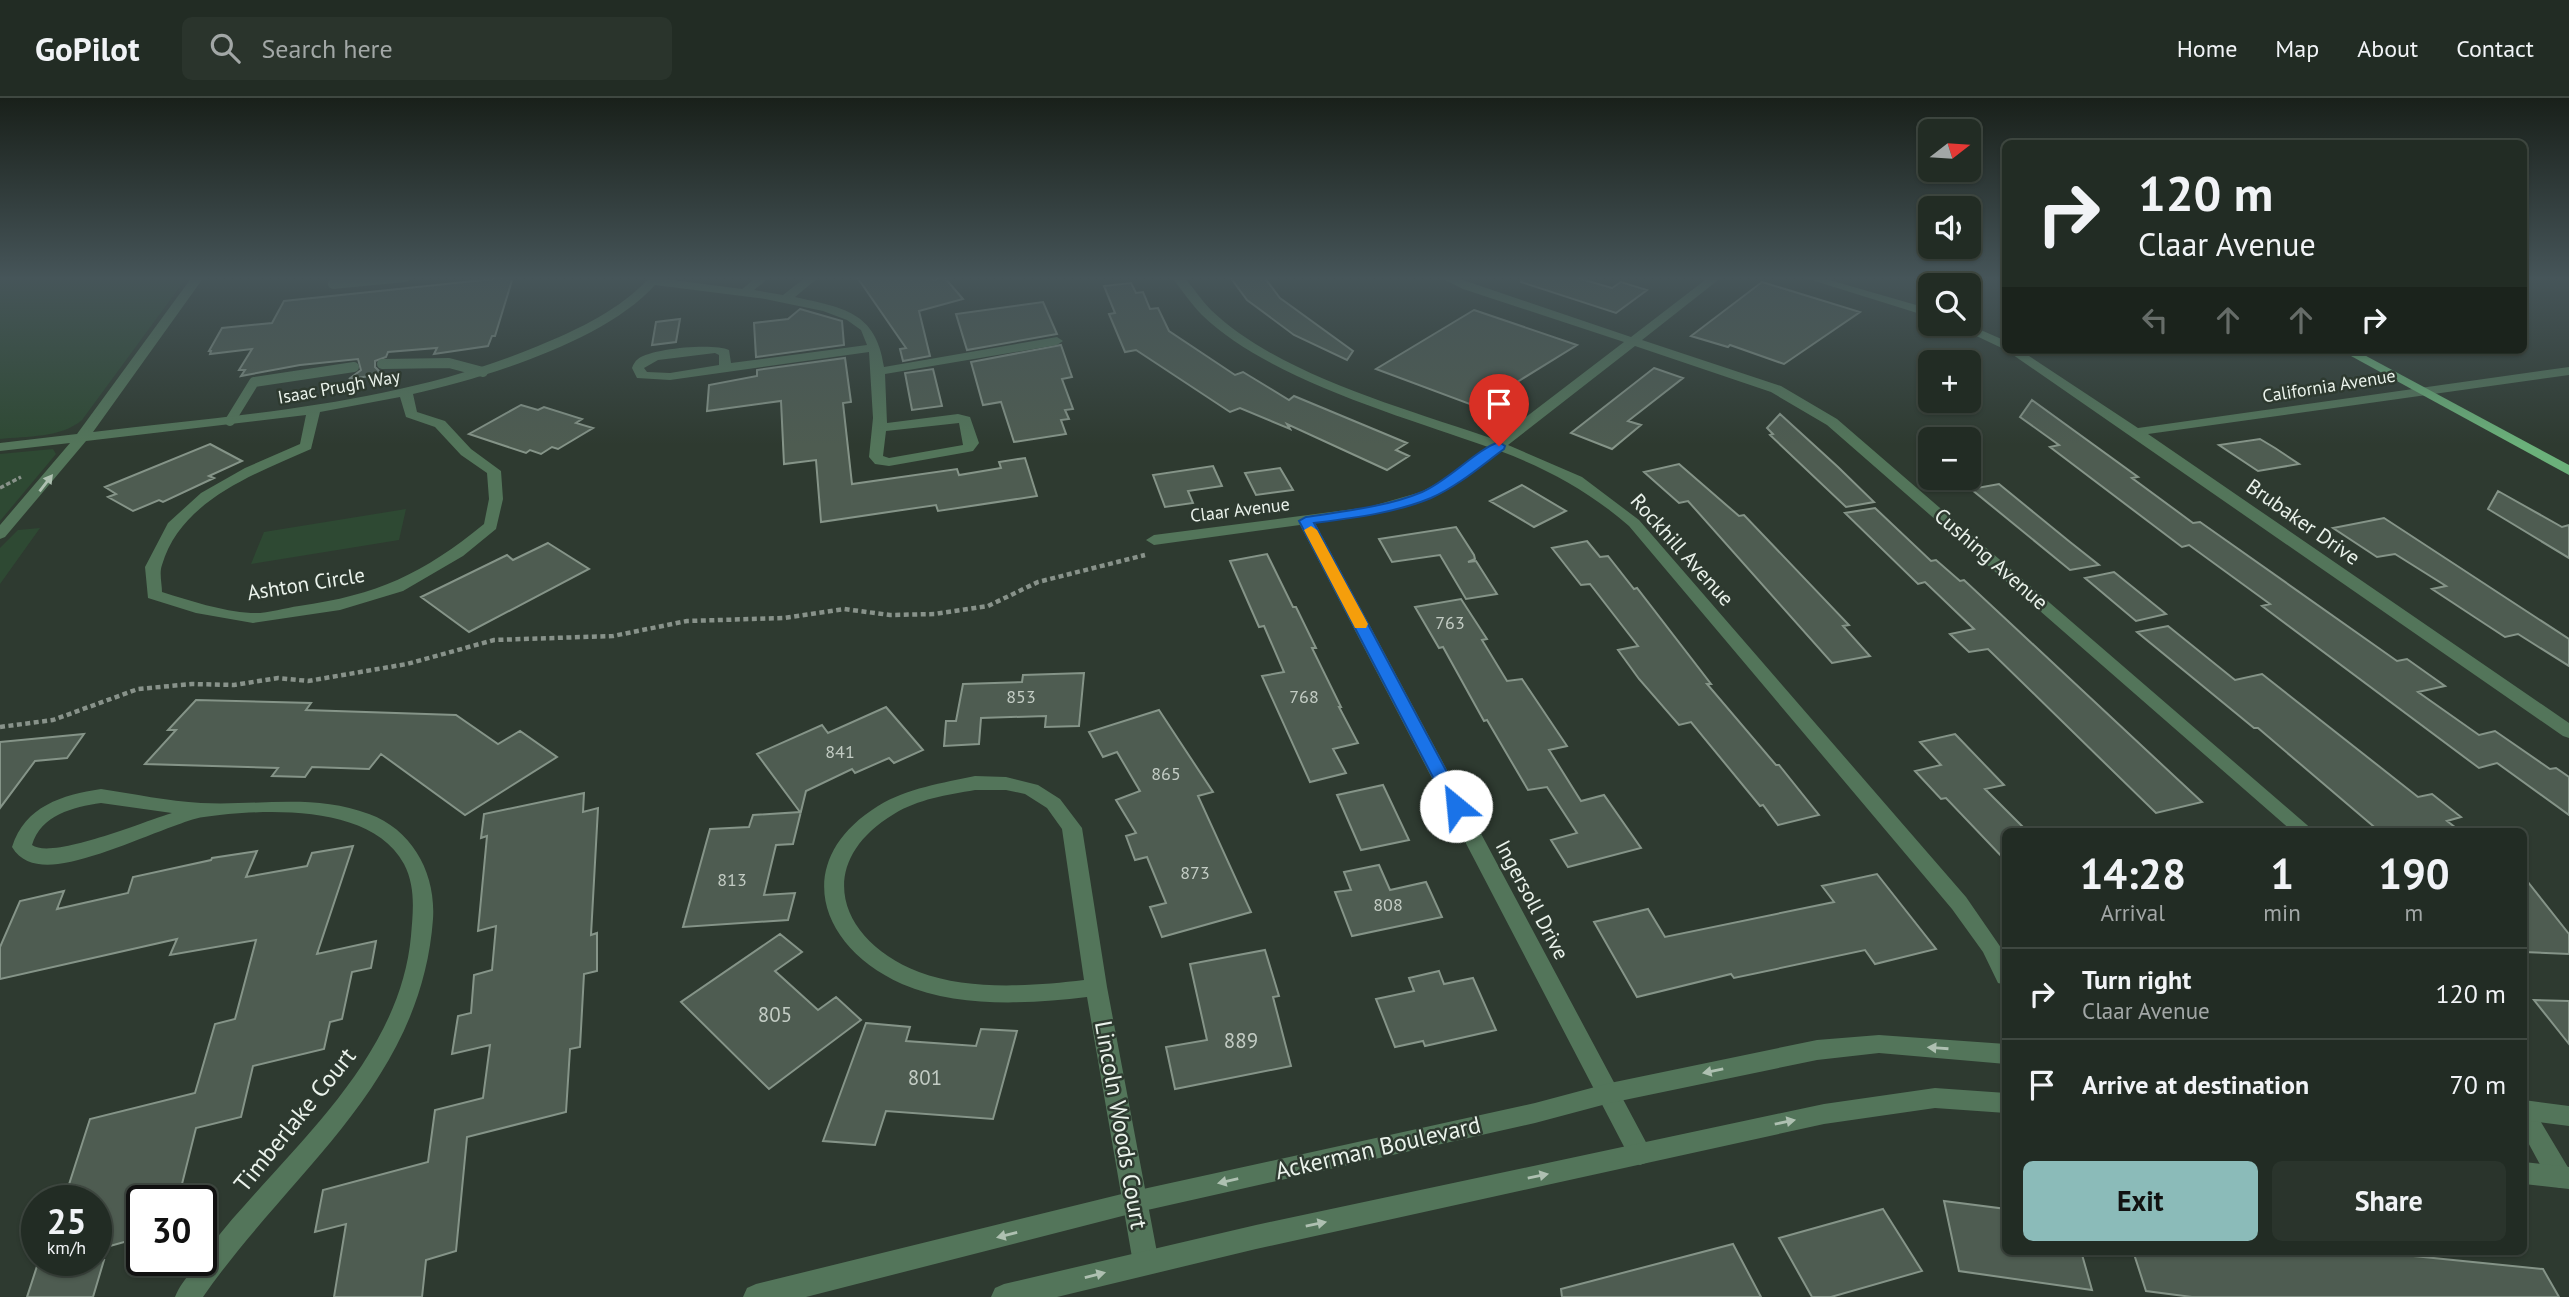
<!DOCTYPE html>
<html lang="en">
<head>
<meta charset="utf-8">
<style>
  :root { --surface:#222c24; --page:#2a342c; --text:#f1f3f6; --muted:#a2a7a6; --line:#3f4841; --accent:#8bbbb9 }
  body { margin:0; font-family:"PT Sans",sans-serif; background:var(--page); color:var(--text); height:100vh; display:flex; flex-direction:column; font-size:26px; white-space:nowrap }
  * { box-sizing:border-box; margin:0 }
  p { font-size:23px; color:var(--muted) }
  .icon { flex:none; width:38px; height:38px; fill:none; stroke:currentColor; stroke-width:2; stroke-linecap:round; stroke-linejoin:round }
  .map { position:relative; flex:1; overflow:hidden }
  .drawer { position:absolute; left:2002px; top:730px; width:525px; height:427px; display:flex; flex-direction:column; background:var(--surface); border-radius:10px; box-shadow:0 2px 5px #0004,0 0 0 2px var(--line) }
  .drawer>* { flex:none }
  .banner { position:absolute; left:2002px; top:42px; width:525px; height:214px; border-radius:10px; box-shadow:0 2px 5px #0004,0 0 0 2px var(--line); background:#222c24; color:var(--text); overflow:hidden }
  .needle { width:46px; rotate:73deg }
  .tools { position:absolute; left:1918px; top:21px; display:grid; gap:14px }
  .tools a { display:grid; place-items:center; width:63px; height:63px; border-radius:10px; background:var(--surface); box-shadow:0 2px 5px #0004,0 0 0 2px var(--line); font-size:35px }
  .speed { position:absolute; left:21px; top:1087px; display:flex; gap:14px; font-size:35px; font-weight:700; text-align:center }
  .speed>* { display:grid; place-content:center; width:91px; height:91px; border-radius:50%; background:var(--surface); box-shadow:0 2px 5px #0004,0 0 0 2px var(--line); line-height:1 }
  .speed small { font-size:18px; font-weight:400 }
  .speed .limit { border:4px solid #111; border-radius:10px; background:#fff; color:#111 }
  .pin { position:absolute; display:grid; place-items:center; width:60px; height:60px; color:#fff; margin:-72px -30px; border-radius:50% 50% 50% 0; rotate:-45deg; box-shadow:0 0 7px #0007 }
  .pin .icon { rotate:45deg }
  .me { position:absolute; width:77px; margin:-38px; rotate:332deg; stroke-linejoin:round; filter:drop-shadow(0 0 5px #0008) }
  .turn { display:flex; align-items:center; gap:24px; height:147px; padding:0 21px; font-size:32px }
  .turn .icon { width:91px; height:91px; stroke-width:2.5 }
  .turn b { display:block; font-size:49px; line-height:60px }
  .lanes { display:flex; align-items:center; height:66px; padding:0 21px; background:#0003; justify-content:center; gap:35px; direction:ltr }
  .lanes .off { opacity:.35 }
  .eta { display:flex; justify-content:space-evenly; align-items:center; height:119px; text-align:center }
  .eta b { font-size:42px; font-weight:700; line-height:49px }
  .button { display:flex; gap:14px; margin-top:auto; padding:14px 21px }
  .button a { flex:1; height:80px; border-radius:10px; background:var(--accent); color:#111; font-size:28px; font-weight:700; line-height:80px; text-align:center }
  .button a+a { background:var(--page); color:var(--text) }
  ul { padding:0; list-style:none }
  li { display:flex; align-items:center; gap:21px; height:91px; padding:0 21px; border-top:2px solid var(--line) }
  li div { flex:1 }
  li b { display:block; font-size:26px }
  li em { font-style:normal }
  header { display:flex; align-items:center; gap:42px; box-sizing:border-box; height:98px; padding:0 35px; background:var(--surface); border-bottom:2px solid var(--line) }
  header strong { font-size:33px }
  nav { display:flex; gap:38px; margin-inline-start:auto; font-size:24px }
  .search { width:490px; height:63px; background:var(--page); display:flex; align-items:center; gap:18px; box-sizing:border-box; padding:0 24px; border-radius:10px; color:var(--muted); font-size:26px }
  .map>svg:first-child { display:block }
</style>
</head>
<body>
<header>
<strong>GoPilot</strong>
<div class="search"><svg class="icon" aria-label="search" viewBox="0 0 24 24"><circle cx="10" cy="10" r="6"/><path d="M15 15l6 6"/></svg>Search here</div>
<nav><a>Home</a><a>Map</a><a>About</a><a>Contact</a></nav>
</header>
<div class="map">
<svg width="2569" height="1199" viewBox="0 0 2569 1199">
  <rect width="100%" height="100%" fill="#2e3a30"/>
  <path fill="#2e4933" d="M0,179h187l-105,143c-21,18 -55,16 -82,19z
    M53,351l3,5 -56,67v-67z
    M406,411l-7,31 -148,24 13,-32z
    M40,430l-40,56v-36l18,-18z"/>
  <path fill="#4e5c51" stroke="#859488" stroke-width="2" d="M513,179l-18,59h-3l-4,10 -54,8 3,-6 -49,4 -2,5 -11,4v6l4,4 -2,4 -28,4 12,-9 -3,-11 -58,6 -59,11 4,-6h-6l13,-21 -42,5 1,-3h-2l13,-23 50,-5 12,-22z
    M857,179h73l3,3 11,-3 19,22 -44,12 11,45 -27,5 -3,-12 6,-1z
    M1230,179h34l16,21 73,53 -6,9 -53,-25 -47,-35z
    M1521,179h53l38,11 9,-6 26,8 -31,23 -95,-31z
    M1762,184l98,30 -76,52 -54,-19 -2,2 -37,-11z
    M1131,185l5,10 7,-1 7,17 8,-1 11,23 66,44 8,-3 46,28 5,-4 113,47 -11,7 13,6 -22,14 -100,-46 3,5 -50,-21 -10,4 -94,-62 -11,2 -16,-38 6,-1 -11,-27z
    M1043,204l14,32 -90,16 -11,-36z
    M800,211l42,12 2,24 -88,12 -2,-34 34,-4z
    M1474,212l103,35 -76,47 4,1 -22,16 -107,-40z
    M680,221l-4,23 -24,3 4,-23z
    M1061,247l11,32 -10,2 11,30 -8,1 4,9 -8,1 5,14 -52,8 -13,-40 -18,3 -12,-43z
    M845,260l6,44 -8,1 9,81 105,-15 2,6 42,-7 -2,-6 26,-4 12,38 -99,15 -2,-6 -115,17 -5,-62 -32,4 -3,-63 -74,10 2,-26 48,-9v-6z
    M1654,270l29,10 -55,43 13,4 -29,24 -41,-16z
    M933,271l9,37 -30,4 -7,-37z
    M2032,302l106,77 -6,1 61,45 7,-1 197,139 10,-2 38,27 -27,6 61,43 16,-4 55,38 6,-1 13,9v38l-72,-52 -18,5 -217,-162 8,-2 -81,-59 -7,2 -132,-100 9,-2 -39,-28z
    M521,307l17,5 6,-3 38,12 -6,4 17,5 -35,21 -6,-2 -11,7 -11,-4 -4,3 -57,-19z
    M1780,316l58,53 36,35 -28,5 -76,-72 3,-1 -6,-6z
    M2260,341l15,9 24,16 -41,7 -39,-26z
    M210,346l32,17 -33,15 5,2 -51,24 -4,-2 -26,11 -25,-14 8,-3 -11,-7z
    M1679,366l60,52 5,-1 105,110 -6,1 27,30 -38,7 -144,-162 -9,2 -35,-31z
    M1213,368l9,20 -34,5 5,12 -28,4 -12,-32z
    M1280,370l13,22 -37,5 -11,-22z
    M1999,386l71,58 29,23 -29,5 -99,-81z
    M1522,387l44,26 -32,16 -44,-26z
    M2498,393l64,36 7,-2v33l-81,-49z
    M1875,410l56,53 5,-1 24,21 4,-1 238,222 -46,11 -168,-164 -19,3 -19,-18 24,-5 -49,-47 -7,2 -73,-71z
    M2384,420l185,121v27l-51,-32 -13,3 -29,-19 -44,-29 14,-3 -51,-32 -18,3 -44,-29z
    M1456,429l18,28 1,4 -7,3 8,-1 21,33 -31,5 -26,-44 -48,7 -13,-23z
    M1587,443l13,16 8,-1 26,33 3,-1 74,96h-4l69,81h3l40,50 -41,10 -15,-20 -3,1 -69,-84 -12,3 -40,-46 -21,-29 20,-4 -48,-62 -9,1 -29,-37z
    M548,445l41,26 -120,63 -48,-35 86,-42 6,5z
    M1267,456l26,53h3l20,41h-4l29,59h-2l19,36 -25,6 13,24 -36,9 -48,-106 22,-4 -20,-46 -5,1 -29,-66z
    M2114,474l52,42 -30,7 -51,-43z
    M1461,501l26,40 -5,1 25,41 15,-2 45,67 -18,4 32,51 23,-6 37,53 -73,19 -17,-27 26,-7 -30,-46 -19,3 -41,-70 -3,1 -41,-74 -4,1 -24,-41z
    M2168,528l67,54 27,-6 156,123 14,-3 29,23 -14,4 13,10h-81l-121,-103h-4l-117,-96z
    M1084,575l-5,53 -34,1 1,-11 -65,2 -2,26 -35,2 2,-25h10l7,-37 59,-2 1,-7z
    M196,602l115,3 -5,7 150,5 42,29 22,-13 37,26 -92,58 -84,-61 -12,15 -57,-2 -7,10 -33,-1 6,-8 -133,-4 31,-34h-8z
    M886,609l37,43 -29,13 -5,-5 -34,15 -3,-4 -46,22 -13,53 -17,1 -12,50 31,-2 -7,27 -105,7 27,-98 39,-2 4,-12 47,-3 -43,-58 65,-29 6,8z
    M1159,612l54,82 -15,4 53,116 -89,25 -12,-30 16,-4 -19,-46 -12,3 -9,-24 10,-3 -20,-33 24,-9 -23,-39 -14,5 -14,-25z
    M84,636l-17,24 -32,3 -35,47v-66z
    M1955,636l49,51 -19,4 42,42h-21v30l-60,-63 -5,1 -26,-28 26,-6 -21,-23z
    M1383,687l26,55 -48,10 -24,-55z
    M584,695l-1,19 15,-4 -7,127 6,-2v38l-13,3 -4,73 -10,2 -4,63 -99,25 -11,114 -30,9 -4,37h-88l12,-73 -31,8 8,-42 105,-28 7,-52 48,-12 7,-53 -38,9 6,-38 13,-3 3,-38 18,-5 4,-44 -18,5 9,-95 -6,2 3,-24z
    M353,748l-36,108 59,-13 -5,27 -19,4 -10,47 -12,3 -6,27 -71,17 -12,51 -45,11 -18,72h-36v37l-46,13v-50h-32l26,-81 105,-26 20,-69 20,-5 21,-79 -86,15 7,-16 -177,40v-32l20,-46 44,-10 -7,18 71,-16 5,-16 78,-17 1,-2 45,-7 -11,26 61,-11 5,-13z
    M1379,767l11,25 36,-8 16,35 -90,19 -17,-44 16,-2 -7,-18z
    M1877,776l59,75 -61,15 -10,-14 -131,28 -3,-4 -94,23 -43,-75 54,-13 17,28 169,-35 -12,-16z
    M2524,779l45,57v20l-45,-2z
    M780,836l22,18 -27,19 43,39 18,-13 25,23 -92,69 -88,-87z
    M1265,852l14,46 -6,1 18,69 -116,23 -9,-42 41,-7 -17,-76z
    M1439,873l5,13 29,-6 23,52 -71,16 -2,-5 -28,6 -19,-48 38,-8 -5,-13z
    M2534,902l35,1v43z
    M866,925l44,4 -4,14 70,5 5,-17 36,2 -24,88 -107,-8 -11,34 -52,-4z
    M1944,1103l62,8v42h75l11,39 -133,-19z
    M1883,1111l39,62 -91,26h-19l-33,-59z
    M1733,1146l28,53h-199l-1,-8z
    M2133,1153h269l2,4 139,14 16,28h-367l-46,-6z
    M39,1162h65l-11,37h-66z"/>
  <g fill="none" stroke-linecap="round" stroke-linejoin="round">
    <path stroke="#88928a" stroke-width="3.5" stroke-dasharray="4.5 2.5" stroke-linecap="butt" d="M0,390l21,-11"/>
    <path stroke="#88928a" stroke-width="4.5" stroke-dasharray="5 3.5" stroke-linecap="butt" d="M0,629l53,-7 85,-31 54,-5 42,1 44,-7 30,3 99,-17 87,-24 119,-4 74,-15 97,-3 60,-9 46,6 45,-1 53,-8 50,-24 107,-27"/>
    <path stroke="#53755a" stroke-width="10" d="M333,186l72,-7
      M382,266l67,-1 34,9
      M230,323l24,-39 100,-15"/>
    <path fill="#53755a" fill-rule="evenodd" d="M192,179h12l-111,155c150,-18 304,-27 445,-86 41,-17 82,-36 112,-69l92,12 15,-12h13l-16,13 29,5 23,-18h13l-24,20c48,11 81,14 89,70l173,-30 6,4 -6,4 -172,29 2,49 71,-9 12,3 9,26 -6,8 -5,1 -79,14 -14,-2 -6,-7 4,-39 -4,-66 -199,28 -33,-2 -5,-10c1,-3 3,-7 6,-9 14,-11 76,-16 91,-9l2,13 136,-18 -6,-15 -14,-10 -24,-9 -58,-12 -110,-14c-50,56 -170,93 -242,109l4,18 28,9 26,28 30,22 2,28 -7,30 -33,27 -60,35 -63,19 -87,13 -57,-10 -48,-15 -3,-31 23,-44 33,-30 44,-25 55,-24 6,-29 -220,26 -81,96 -5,2v-14l70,-82 -70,8v-8l77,-9zM715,255l4,2v10l-49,8 -23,-1 -3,-4 14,-8zM400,299l6,20 29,10 26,28 26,18 2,26 -5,25c-61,50 -107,71 -185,82 -15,2 -32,8 -48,7 -30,-2 -60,-12 -89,-21 0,-8 -3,-19 0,-27 19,-65 93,-91 149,-116l9,-37zM959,325l4,22 -74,13 -6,-2 3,-25z
      M1172,179h12c9,10 17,23 27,33 69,66 197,99 285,130l128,-98 -161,-53 -24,-12h15l177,60 78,-60h13l-80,63 139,46 56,33 477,412h-22l-465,-406 -56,-33 -136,-46 -127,99 74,32 57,43 327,377 40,58v30l-8,-2 -15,-31 -31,-43 -323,-383c-39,-34 -81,-57 -129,-75 -22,17 -42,35 -68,47 -36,15 -78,20 -117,25l333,623 4,8 -4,8 -8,3 -8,-3 -332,-637 -146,20 -8,-5 8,-5 215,-28 52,-15 28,-15 39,-30c-87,-31 -220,-68 -286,-132 -11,-11 -21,-26 -30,-38z
      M1802,179h17l111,32v8z
      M1951,226h16l39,17v9z
      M2006,252h14l118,78 431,-61v8l-421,59 421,289v15l-6,-2z
      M975,678l31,1 32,8 22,14 22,29 25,159 52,276 -4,9 -9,3 -9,-3 -4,-9 -46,-266c-59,7 -129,11 -185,-13 -85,-38 -111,-124 -24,-178 29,-18 65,-23 97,-30zM975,692h31l19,4 22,14 15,21 22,151c-51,6 -115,11 -165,-8 -79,-30 -108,-108 -25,-158 24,-15 53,-19 81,-24z
      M101,691c33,5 67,12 100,14 57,3 113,-10 168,11 44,16 67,60 64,105 -12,165 -143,252 -230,378h-28c6,-15 18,-27 26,-38 13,-18 27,-36 43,-53 69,-78 157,-160 167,-270 2,-24 5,-49 -7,-72 -33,-61 -141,-55 -200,-47 -10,1 -21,6 -30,9 -33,12 -83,34 -116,38 -18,2 -36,0 -46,-17 13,-41 50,-52 89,-58zM101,705l71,10c-27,8 -120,47 -140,32 9,-30 41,-38 69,-42z
      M2524,1006l8,3 37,62v16l-9,3 -9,-3 -27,-50z"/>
    <path fill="#53755a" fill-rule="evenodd" d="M1879,937l127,9v20l-127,-11 -62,7 -207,43 -75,20 -401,90 -328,84h-63l4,-9 9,-4 378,-93 401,-88 75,-20 207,-43z
      M1935,990l71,5v20l-71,-5 -111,16 -568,125 -199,48h-66l4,-9 9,-4 252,-59 568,-121z
      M2524,1002l45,6v20l-45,-6z
      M2524,1064l45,5v22l-45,-5z"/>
    <path fill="#6bb17a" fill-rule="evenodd" d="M2340,252h15l214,115v10z"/>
  </g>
  <defs><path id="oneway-solid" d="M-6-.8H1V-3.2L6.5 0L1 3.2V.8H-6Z" transform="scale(1.75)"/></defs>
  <g fill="#aec0b1">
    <use href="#oneway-solid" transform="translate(46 385) rotate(-52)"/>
    <use href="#oneway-solid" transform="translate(1938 950) rotate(-176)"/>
    <use href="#oneway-solid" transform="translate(1713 973) rotate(168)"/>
    <use href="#oneway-solid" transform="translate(1785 1024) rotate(-12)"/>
    <use href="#oneway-solid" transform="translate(1538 1078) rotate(-12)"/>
    <use href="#oneway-solid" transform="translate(1228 1083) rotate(167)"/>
    <use href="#oneway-solid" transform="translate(1316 1126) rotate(-12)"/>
    <use href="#oneway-solid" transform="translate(1007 1137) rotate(166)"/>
    <use href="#oneway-solid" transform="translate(1095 1177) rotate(-14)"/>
  </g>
  <linearGradient id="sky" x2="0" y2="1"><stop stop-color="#19201a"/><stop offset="0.52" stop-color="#465559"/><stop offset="1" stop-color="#465559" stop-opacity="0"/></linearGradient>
  <rect width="2569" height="347" fill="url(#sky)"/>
  <path fill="#1a73e8" stroke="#114b97" stroke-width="2" d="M1499,344l6,4 -1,3c-23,17 -46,37 -73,49 -36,15 -78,20 -117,25l151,283 -9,6 -8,-6 -149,-285 7,-4c38,-6 80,-10 116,-25 26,-11 55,-43 77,-50z"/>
  <path fill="#f59e0b" d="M1311,428l6,4 51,94 -2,4h-11l-2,-4 -49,-94z"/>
  <g text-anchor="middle" stroke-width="5" stroke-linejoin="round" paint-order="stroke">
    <g font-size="18" fill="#eaf2eb" stroke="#2e3a30">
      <text transform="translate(2329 288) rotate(-9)" y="6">California Avenue</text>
      <text transform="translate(339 289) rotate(-10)" y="6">Isaac Prugh Way</text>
      <text transform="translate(1240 412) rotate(-7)" y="6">Claar Avenue</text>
    </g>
    <g font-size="18" fill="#c3ccc4">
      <text x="1450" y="531">763</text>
      <text x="1021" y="605">853</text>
      <text x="1304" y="605">768</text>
      <text x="840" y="660">841</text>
      <text x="1166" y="682">865</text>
      <text x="1195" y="781">873</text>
      <text x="732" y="788">813</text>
      <text x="1388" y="813">808</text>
    </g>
    <g font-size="21" fill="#eaf2eb" stroke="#2e3a30">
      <text transform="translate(2303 424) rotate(35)" y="7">Brubaker Drive</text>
      <text transform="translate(1682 452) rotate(48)" y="7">Rockhill Avenue</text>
      <text transform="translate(1991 461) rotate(41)" y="7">Cushing Avenue</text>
      <text transform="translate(306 486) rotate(-9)" y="7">Ashton Circle</text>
      <text transform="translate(1532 802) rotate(62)" y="7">Ingersoll Drive</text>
    </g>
    <g font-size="21" fill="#c3ccc4">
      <text x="775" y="924">805</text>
      <text x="1241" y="950">889</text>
      <text x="925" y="987">801</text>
    </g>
    <g font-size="24" fill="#eaf2eb" stroke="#2e3a30">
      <text transform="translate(295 1022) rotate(-51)" y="8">Timberlake Court</text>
      <text transform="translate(1121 1027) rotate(80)" y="8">Lincoln Woods Court</text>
      <text transform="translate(1378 1050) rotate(-13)" y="8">Ackerman Boulevard</text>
    </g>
  </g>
</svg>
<div class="tools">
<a><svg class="needle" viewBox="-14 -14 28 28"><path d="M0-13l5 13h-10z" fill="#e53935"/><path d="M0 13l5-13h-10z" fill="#a2a7a6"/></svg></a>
<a><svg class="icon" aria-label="sound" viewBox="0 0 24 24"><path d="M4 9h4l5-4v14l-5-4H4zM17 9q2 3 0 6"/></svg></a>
<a><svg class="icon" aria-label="search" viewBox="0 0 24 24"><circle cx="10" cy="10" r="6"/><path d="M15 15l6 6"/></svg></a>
<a>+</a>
<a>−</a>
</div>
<div class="speed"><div>25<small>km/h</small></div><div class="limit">30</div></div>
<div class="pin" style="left:1499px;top:348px;background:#d93025"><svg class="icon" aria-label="arrive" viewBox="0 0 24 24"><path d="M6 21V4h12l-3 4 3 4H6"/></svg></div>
<svg class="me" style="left:1456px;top:708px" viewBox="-20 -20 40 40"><circle r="19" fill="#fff"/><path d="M0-13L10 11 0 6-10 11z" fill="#1a73e8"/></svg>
<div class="banner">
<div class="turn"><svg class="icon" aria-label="right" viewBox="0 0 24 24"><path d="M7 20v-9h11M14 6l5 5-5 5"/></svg><div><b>120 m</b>Claar Avenue</div></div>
<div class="lanes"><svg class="icon off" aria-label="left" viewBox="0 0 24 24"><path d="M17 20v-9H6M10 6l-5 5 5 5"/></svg><svg class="icon off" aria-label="ahead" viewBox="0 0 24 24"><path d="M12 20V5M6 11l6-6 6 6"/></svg><svg class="icon off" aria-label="ahead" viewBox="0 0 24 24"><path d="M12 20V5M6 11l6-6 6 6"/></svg><svg class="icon" aria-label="right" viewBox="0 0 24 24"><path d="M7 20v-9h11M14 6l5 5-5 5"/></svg></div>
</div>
<section class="drawer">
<div class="eta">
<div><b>14:28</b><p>Arrival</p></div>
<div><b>1</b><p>min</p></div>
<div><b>190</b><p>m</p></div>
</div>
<ul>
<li><svg class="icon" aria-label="right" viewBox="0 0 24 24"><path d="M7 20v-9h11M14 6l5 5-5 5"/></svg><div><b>Turn right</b><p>Claar Avenue</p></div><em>120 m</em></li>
<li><svg class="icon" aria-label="arrive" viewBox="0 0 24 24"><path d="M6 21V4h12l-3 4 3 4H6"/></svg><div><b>Arrive at destination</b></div><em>70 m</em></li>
</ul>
<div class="button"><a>Exit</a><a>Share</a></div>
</section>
</div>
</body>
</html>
